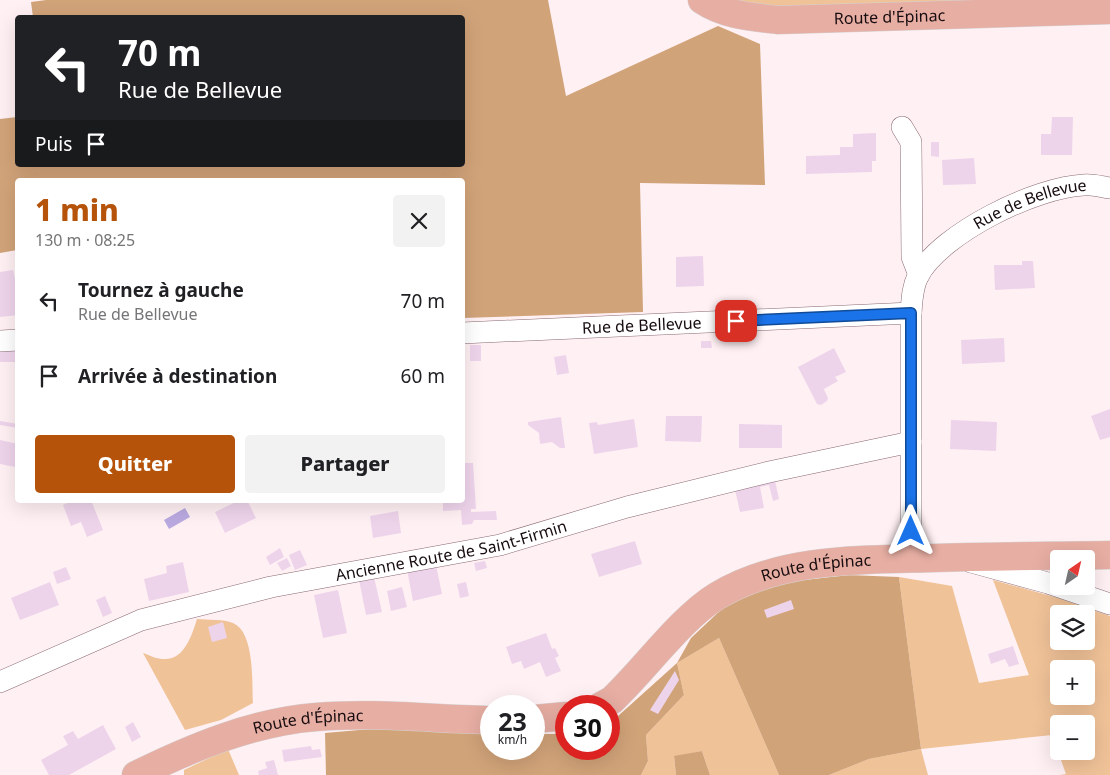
<!DOCTYPE html>
<html lang="fr">
<head>
<meta charset="utf-8">
<style>
  :root { --surface:#fff; --page:#f2f2f2; --text:#202124; --muted:#757577; --accent:#b45309 }
  body { margin:0; font-family:"Noto Sans",sans-serif; background:var(--page); color:var(--text); height:100vh; display:flex; flex-direction:column; font-size:19px; white-space:nowrap }
  * { box-sizing:border-box; margin:0 }
  p { font-size:16px; color:var(--muted) }
  .icon { flex:none; width:28px; height:28px; fill:none; stroke:currentColor; stroke-width:2; stroke-linecap:round; stroke-linejoin:round }
  .map { position:relative; flex:1; overflow:hidden }
  .details { position:absolute; left:15px; top:178px; width:450px; height:325px; display:flex; flex-direction:column; background:var(--surface); border-radius:5px; box-shadow:0 5px 20px #0002 }
  .details>* { flex:none }
  .top-card { position:absolute; left:15px; top:15px; width:450px; height:152px; border-radius:5px; box-shadow:0 5px 20px #0002; background:#202124; color:#fff; overflow:hidden }
  .needle { width:32px; rotate:34deg }
  .buttons { position:absolute; left:1050px; top:550px; display:grid; gap:10px }
  .buttons a { display:grid; place-items:center; width:45px; height:45px; border-radius:5px; background:var(--surface); box-shadow:0 5px 20px #0002; font-size:25px }
  .speed { position:absolute; left:480px; top:695px; display:flex; gap:10px; font-size:25px; font-weight:700; text-align:center }
  .speed>* { display:grid; place-content:center; width:65px; height:65px; border-radius:50%; background:var(--surface); box-shadow:0 5px 20px #0002; line-height:1 }
  .speed small { font-size:12px; font-weight:400 }
  .speed .limit { border:8px solid #d22; background:#fff; color:#111 }
  .pin { position:absolute; display:grid; place-items:center; width:42px; height:42px; color:#fff; margin:-21px; border-radius:10px; box-shadow:0 2px 8px #0006 }
  .me { position:absolute; width:55px; margin:-28px; rotate:0deg; stroke-linejoin:round; filter:drop-shadow(0 0 4px #0008) }
  .turn { display:flex; align-items:center; gap:18px; height:105px; padding:0 20px; font-size:22px }
  .turn .icon { width:65px; height:65px; stroke-width:2.5 }
  .turn b { display:block; font-size:35px; line-height:42px }
  .then { display:flex; align-items:center; height:48px; padding:0 20px; background:#0003; gap:10px; font-size:19px }
  .round { display:grid; place-items:center; flex:none; width:52px; height:52px; border-radius:5px; background:var(--page) }
  .headline { display:flex; align-items:center; justify-content:space-between; height:85px; padding:0 20px }
  h1 { font-size:30px; font-weight:800; line-height:38px; color:var(--accent) }
  .cta { display:flex; gap:10px; margin-top:auto; padding:10px 20px }
  .cta a { flex:1; height:58px; border-radius:5px; background:var(--accent); color:#fff; font-size:20px; font-weight:800; line-height:58px; text-align:center }
  .cta a+a { background:var(--page); color:var(--text) }
  ul { padding:0; list-style:none }
  li { display:flex; align-items:center; gap:15px; height:75px; padding:0 20px }
  li div { flex:1 }
  li b { display:block; font-size:19px }
  li em { font-style:normal }
  .map>svg:first-child { display:block }
</style>
</head>
<body>
<div class="map">
<svg width="1110" height="775" viewBox="0 0 1110 775">
  <rect width="100%" height="100%" fill="#fff0f3"/>
  <path fill="#f0c298" fill-rule="evenodd" d="M721,0h366l-333,9z
    M899,577l53,9 27,97 50,-8 -36,-95 65,18 52,18v159h-50l6,-1 -14,-39 -131,14 7,26h-99l40,-16 52,-10zM1059,614h27v27h-27zM1059,669h27v27h-27zM1059,724h27v27h-27z
    M197,619c11,1 26,0 36,4 22,9 19,61 20,80l-32,17 -36,10 -42,-77c6,2 13,6 20,6 21,2 29,-24 34,-40z
    M719,638l60,137h-69l-8,-24 -28,6 2,18h-35l7,-14 -2,-26 38,-40 -7,-32z
    M228,749l11,26h-55v-5z"/>
  <path fill="#d1a379" d="M46,0h502l18,96 152,-70 42,18 5,141 -125,-2 3,129 -180,6 -1,-138h-444l-1,70 -17,3v-134l17,-2 1,48h444v-147l-429,-1 -2,-15z
    M848,575l51,2 22,172 -52,10 -40,16h-50l-60,-137 -42,25 7,32 -38,40 2,26 -7,14h-315l-1,-42 46,-4 120,4v16h43v-15h32v15h43v-30l9,-3 59,-53 14,-25 34,-32 53,-23z
    M702,751l8,24h-34l-2,-19z"/>
  <path fill="#b9a9e0" d="M185,508l5,9 -21,12 -5,-9z"/>
  <path fill="#eed4eb" d="M1052,117h21l-1,38h-31v-21h10z
    M876,133v28h-4v11l-66,2v-18l34,-1v-8h13v-13z
    M931,142h8v15l-8,-1z
    M974,158l2,26 -33,1 -1,-25z
    M703,256l1,30 -28,1v-30z
    M1022,261h11l2,27 -40,2 -1,-25h28z
    M13,270l5,24v21l-18,2v-45z
    M1004,338l1,24 -43,2 -1,-24z
    M701,341h10l1,7h-11z
    M470,345h11v16h-11z
    M0,348h18v14h-18z
    M834,348l12,24 -11,5 3,4 -14,8 -2,-4 6,13 -1,3 -6,4 -4,-1 -19,-37z
    M566,355l3,18 -12,2 -3,-18z
    M1110,409v28l-10,3 -9,-24z
    M666,416h36l-1,26 -36,-1z
    M561,417l4,31h-5l-8,-6 -12,2 -1,-11 -11,-8v-3z
    M634,419l4,28 -44,7 -5,-31 8,-1 1,3z
    M951,420l46,2 -1,29 -46,-2z
    M0,421l18,3v4l-18,-3z
    M739,424l43,1v23h-43z
    M0,440l18,4 -3,23 -15,-3z
    M462,463h11l3,46h-5v3l25,-1 1,9h-23l-2,4 -10,1 -1,-15 -18,1v-11h19z
    M774,476l5,23 -6,2 -4,-16 -9,2 4,21 -24,4 -6,-27z
    M74,500h17l12,30 -16,7 -6,-15 -10,4 -8,-21z
    M240,500h7l9,18 -31,15 -10,-21z
    M398,511l3,22 -28,5 -3,-22z
    M635,541l7,23 -43,13 -8,-23z
    M280,548l4,9 -14,8 -4,-8z
    M300,550l7,15 -12,5 -6,-15z
    M287,558l4,8 -9,5 -5,-8z
    M485,561l2,7 -11,3 -2,-8z
    M183,562l6,30 -40,9 -5,-22 23,-6 -1,-7z
    M436,565l6,29 -29,7 -6,-31z
    M66,567l5,12 -14,5 -4,-12z
    M374,577l8,35 -16,3 -7,-35z
    M50,582l9,23 -39,15 -9,-22z
    M466,582l3,14 -9,2 -3,-14z
    M402,587l5,20 -16,4 -4,-20z
    M338,590l9,43 -24,5 -9,-43z
    M105,596l7,17 -9,4 -7,-17z
    M791,600l3,9 -27,9 -3,-8z
    M223,622l4,16 -15,4 -4,-15z
    M546,633l6,16 3,-1 4,8 -4,2 6,13 -15,6 -6,-15 -16,7 -3,-8 -9,3 -6,-17z
    M1013,646l6,18 -10,3 -4,-8 -14,5 -3,-10z
    M675,671l4,9 -21,34 -8,-4z
    M133,722l8,15 -9,5 -7,-15z
    M103,725l13,24 -47,26h-20l-8,-15 27,-15 -5,-9 10,-5 5,8z
    M311,746l1,4 8,-1 2,8 -38,5 -2,-12z
    M274,760l4,15h-19l-1,-4 9,-3 -2,-6z"/>
  <g fill="none" stroke-linecap="round" stroke-linejoin="round">
    <g stroke="#896a72" stroke-width="22">
      <g id="minor">
        <path d="M902,127l9,15 1,115 7,18"/>
        <path id="s1" d="M462,333l449,-20"/>
        <path d="M0,341l18,-1"/>
        <path id="s2" d="M911,558v-245c1,-13 1,-25 7,-37 23,-43 118,-89 166,-91 8,-1 18,2 26,3"/>
        <path d="M971,562l77,21 62,21"/>
        <path id="s3" d="M0,682l141,-62 130,-33 229,-42 127,-38 142,-35 142,-30"/>
      </g>
    </g>
    <g stroke="#d5d3d4" stroke-width="29">
      <g id="major">
        <path id="s4" d="M702,0c22,15 49,17 76,20l332,-10"/>
        <path id="s5" d="M601,706l11,-6c32,-30 69,-82 105,-104 65,-39 145,-36 218,-38 58,-2 117,-2 175,-3"/>
        <path d="M534,719l32,-3"/>
        <path id="s6" d="M136,775c57,-28 117,-53 180,-58 58,-5 117,2 175,3"/>
      </g>
    </g>
    <use href="#minor" stroke="#fff" stroke-width="21"/>
    <use href="#major" stroke="#e7aea3" stroke-width="28"/>
  </g>
  <g fill="none" stroke-linecap="round" stroke-linejoin="round">
    <g stroke="#114b97" stroke-width="12">
      <path id="route" d="M736,321l175,-8v218"/>
    </g>
    <use href="#route" stroke="#1a73e8" stroke-width="9"/>
  </g>
  <g text-anchor="middle" stroke-width="4.5" stroke-linejoin="round" paint-order="stroke">
    <g font-size="16" fill="#170c0f" stroke="#fff">
      <text dy="6" stroke="none"><textPath href="#s4" startOffset="191">Route d'Épinac</textPath></text>
      <text dy="6" stroke="none"><textPath href="#s2" startOffset="420">Rue de Bellevue</textPath></text>
      <text dy="6" stroke="none"><textPath href="#s1" startOffset="180">Rue de Bellevue</textPath></text>
      <text dy="6" stroke="none"><textPath href="#s3" startOffset="472">Ancienne Route de Saint-Firmin</textPath></text>
      <text dy="6" stroke="none"><textPath href="#s5" startOffset="265">Route d'Épinac</textPath></text>
      <text dy="6" stroke="none"><textPath href="#s6" startOffset="182">Route d'Épinac</textPath></text>
    </g>
  </g>
</svg>
<div class="buttons">
<a><svg class="needle" viewBox="-14 -14 28 28"><path d="M0-13l5 13h-10z" fill="#e53935"/><path d="M0 13l5-13h-10z" fill="#757577"/></svg></a>
<a><svg class="icon" aria-label="layers" viewBox="0 0 24 24"><path d="M12 4l9 5-9 5-9-5zM3 14l9 5 9-5"/></svg></a>
<a>+</a>
<a>−</a>
</div>
<div class="speed"><div>23<small>km/h</small></div><div class="limit">30</div></div>
<div class="pin" style="left:736px;top:321px;background:#d93025"><svg class="icon" aria-label="arrive" viewBox="0 0 24 24"><path d="M6 21V4h12l-3 4 3 4H6"/></svg></div>
<svg class="me" style="left:911px;top:531px" viewBox="-20 -20 40 40"><path d="M0-17L14 15 0 8-14 15z" fill="#1a73e8" stroke="#fff" stroke-width="4"/></svg>
<div class="top-card">
<div class="turn"><svg class="icon" aria-label="left" viewBox="0 0 24 24"><path d="M17 20v-9H6M10 6l-5 5 5 5"/></svg><div><b>70 m</b>Rue de Bellevue</div></div>
<div class="then">Puis<svg class="icon" aria-label="arrive" viewBox="0 0 24 24"><path d="M6 21V4h12l-3 4 3 4H6"/></svg></div>
</div>
<section class="details">
<div class="headline"><div><h1>1 min</h1><p>130 m · 08:25</p></div><a class="round"><svg class="icon" aria-label="close" viewBox="0 0 24 24"><path d="M6 6l12 12M18 6L6 18"/></svg></a></div>
<ul>
<li><svg class="icon" aria-label="left" viewBox="0 0 24 24"><path d="M17 20v-9H6M10 6l-5 5 5 5"/></svg><div><b>Tournez à gauche</b><p>Rue de Bellevue</p></div><em>70 m</em></li>
<li><svg class="icon" aria-label="arrive" viewBox="0 0 24 24"><path d="M6 21V4h12l-3 4 3 4H6"/></svg><div><b>Arrivée à destination</b></div><em>60 m</em></li>
</ul>
<div class="cta"><a>Quitter</a><a>Partager</a></div>
</section>
</div>
</body>
</html>
